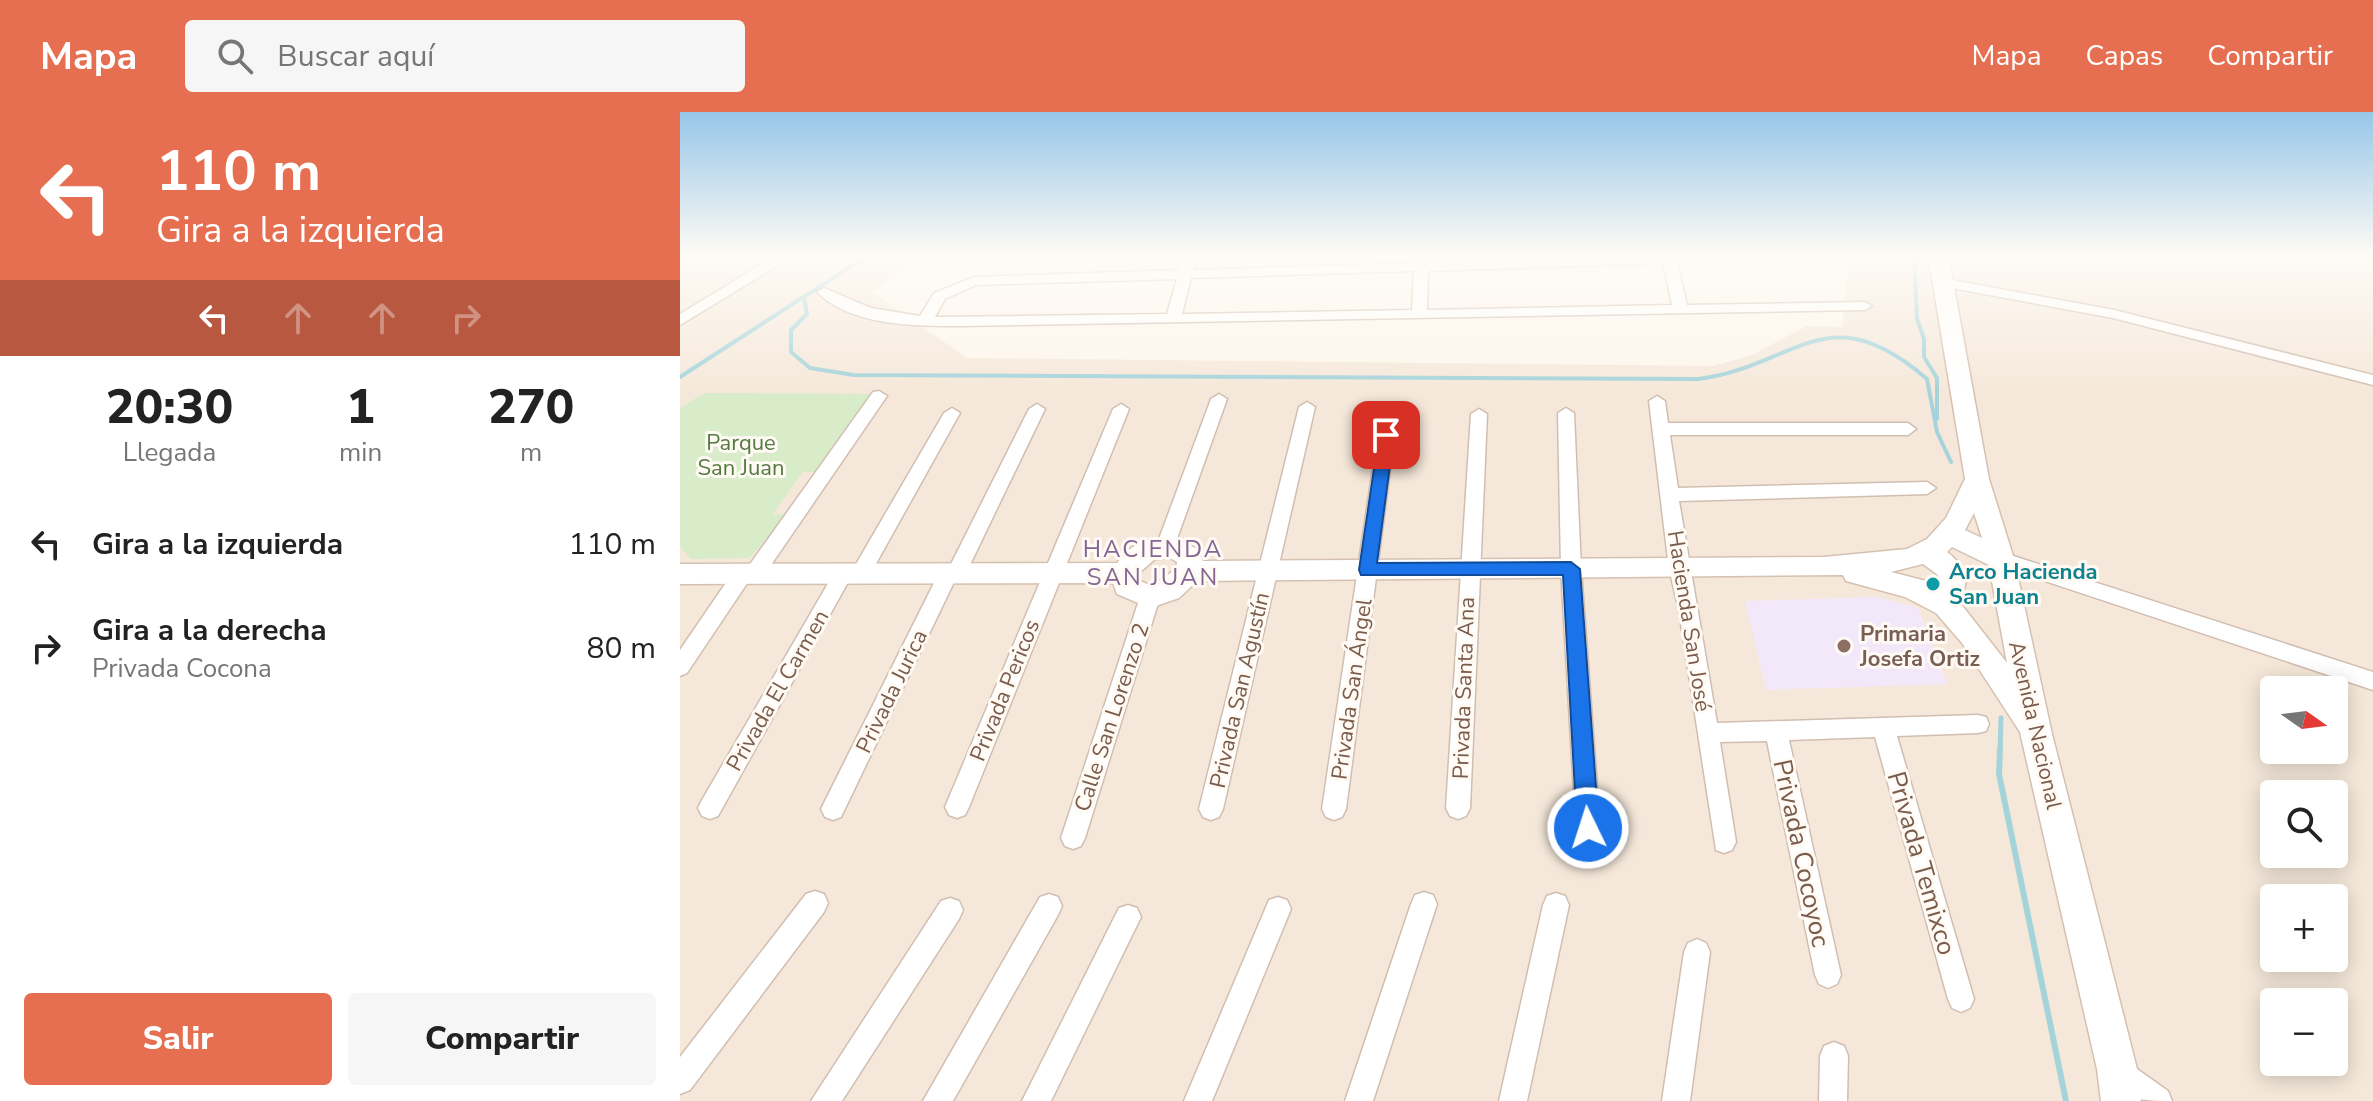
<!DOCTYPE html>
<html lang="es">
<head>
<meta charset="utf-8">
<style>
  :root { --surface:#fff; --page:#f6f6f6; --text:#222; --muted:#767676; --accent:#e76f51 }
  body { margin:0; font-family:"Nunito Sans",sans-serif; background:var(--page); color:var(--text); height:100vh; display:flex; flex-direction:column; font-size:30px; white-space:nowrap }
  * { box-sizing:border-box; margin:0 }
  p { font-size:26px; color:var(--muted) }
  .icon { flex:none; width:44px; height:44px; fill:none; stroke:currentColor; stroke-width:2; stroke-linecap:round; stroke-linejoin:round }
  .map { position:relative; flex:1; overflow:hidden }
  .side { display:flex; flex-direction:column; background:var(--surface); width:680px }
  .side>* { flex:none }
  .guide { background:#e76f51; color:#fff; overflow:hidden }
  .needle { width:52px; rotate:104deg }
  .fabs { position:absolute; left:1580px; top:564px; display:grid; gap:16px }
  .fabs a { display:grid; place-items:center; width:88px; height:88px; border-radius:8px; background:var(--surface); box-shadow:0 4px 20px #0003; font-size:40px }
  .pin { position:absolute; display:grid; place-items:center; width:68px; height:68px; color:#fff; margin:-34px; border-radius:16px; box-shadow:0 4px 12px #0006 }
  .me { position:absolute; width:88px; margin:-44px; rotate:356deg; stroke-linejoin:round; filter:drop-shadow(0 0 6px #0008) }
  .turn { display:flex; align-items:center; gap:28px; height:168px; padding:0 24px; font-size:36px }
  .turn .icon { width:104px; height:104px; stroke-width:2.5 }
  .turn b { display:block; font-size:56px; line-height:68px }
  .lanes { display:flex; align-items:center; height:76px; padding:0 24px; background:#0003; justify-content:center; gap:40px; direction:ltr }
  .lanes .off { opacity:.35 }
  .eta { display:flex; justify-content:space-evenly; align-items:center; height:136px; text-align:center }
  .eta b { font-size:48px; font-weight:800; line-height:56px }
  .button { display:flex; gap:16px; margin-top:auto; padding:16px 24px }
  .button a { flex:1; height:92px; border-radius:8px; background:var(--accent); color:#fff; font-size:32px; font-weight:800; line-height:92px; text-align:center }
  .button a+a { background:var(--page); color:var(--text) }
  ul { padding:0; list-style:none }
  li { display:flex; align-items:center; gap:24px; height:104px; padding:0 24px }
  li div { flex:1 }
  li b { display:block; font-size:30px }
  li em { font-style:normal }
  header { display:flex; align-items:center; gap:48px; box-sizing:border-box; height:112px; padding:0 40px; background:var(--accent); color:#fff }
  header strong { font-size:38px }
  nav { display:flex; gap:44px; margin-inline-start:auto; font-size:28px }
  .search { width:560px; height:72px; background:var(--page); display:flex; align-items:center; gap:20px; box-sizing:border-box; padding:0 28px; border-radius:8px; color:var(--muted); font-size:30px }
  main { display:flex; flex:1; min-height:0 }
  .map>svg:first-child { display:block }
</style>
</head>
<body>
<header>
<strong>Mapa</strong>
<div class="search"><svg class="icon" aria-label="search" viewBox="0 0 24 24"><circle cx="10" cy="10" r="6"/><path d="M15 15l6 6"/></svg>Buscar aquí</div>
<nav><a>Mapa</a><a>Capas</a><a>Compartir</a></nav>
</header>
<main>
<section class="side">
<div class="guide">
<div class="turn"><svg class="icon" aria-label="left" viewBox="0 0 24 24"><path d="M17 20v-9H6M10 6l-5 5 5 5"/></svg><div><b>110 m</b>Gira a la izquierda</div></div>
<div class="lanes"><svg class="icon" aria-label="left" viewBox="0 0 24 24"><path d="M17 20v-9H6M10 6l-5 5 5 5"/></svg><svg class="icon off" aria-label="ahead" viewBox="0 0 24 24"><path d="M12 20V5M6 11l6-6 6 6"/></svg><svg class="icon off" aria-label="ahead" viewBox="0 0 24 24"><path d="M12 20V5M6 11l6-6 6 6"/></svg><svg class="icon off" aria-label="right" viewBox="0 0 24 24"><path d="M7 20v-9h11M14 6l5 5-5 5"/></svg></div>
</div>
<div class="eta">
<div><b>20:30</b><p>Llegada</p></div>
<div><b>1</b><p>min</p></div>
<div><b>270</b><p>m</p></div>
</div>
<ul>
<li><svg class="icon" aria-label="left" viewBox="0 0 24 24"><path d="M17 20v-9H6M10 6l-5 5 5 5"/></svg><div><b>Gira a la izquierda</b></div><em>110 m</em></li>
<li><svg class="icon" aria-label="right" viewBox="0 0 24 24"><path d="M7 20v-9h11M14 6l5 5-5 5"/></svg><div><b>Gira a la derecha</b><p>Privada Cocona</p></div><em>80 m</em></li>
</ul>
<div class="button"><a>Salir</a><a>Compartir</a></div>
</section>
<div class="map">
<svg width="1693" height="989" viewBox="0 0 1693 989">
  <rect width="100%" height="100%" fill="#fdf6ec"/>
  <path fill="#f5e8da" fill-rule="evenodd" d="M0,142h252l-60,38 95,66 746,8 39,-11 55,-29 35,1 8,-73h523v847h-1693zM1594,578h60v60h-60zM1594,682h60v60h-60zM1594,786h60v60h-60zM1594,890h60v60h-60z"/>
  <path fill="#f3e8fa" d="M1198,485l40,11 29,76 -181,6 -21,-89z"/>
  <path fill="#d8ecc9" d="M24,281l168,1 -55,78h-14l-30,42 14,1 -37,43 -59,1 -11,-12v-139z"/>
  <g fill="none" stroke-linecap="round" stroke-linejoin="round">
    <path stroke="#a5d3da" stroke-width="4" d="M1234,142l3,65 7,20v18l13,21v41
      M124,185l3,17 -16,16v22l19,16 44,7 844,4c98,-12 128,-87 229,0l10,53 14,30
      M0,265l190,-123"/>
    <path stroke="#a5d3da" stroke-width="5" d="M1320,639l1,-33"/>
    <path stroke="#a5d3da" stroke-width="6" d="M1320,637l-1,25 67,327"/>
    <g stroke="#d1beb0" stroke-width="3">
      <path id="street" d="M99,142h18l-117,71v-11z
        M504,142h14l-4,16 221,-7v-9h14v8l240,-7 7,4 11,46 178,-3 7,4 -7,4 -906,16c-45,0 -108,0 -142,-34l7,-4 47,20 49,8 14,-23 40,-16 205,-7zM983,151l9,42 -245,5 1,-39zM734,159l-2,39 -230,4 9,-36zM497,167l-10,35 -232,3 10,-18 31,-14z
        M1261,166l173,32 259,65v10l-260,-67 -177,-33v-6z
        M199,279l8,5 -125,182 -12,1 -63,94 -7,3v-26l56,-82 12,-1 125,-175z
        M539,282l8,5 -53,148 -2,5h-14l-2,-5 55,-148z
        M977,284l8,5 3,22h240l8,6 -8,6h-238l8,53 249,-6 9,6 -9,6 -248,7 38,222 261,-8 8,2 3,7 -3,7 -8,2 -81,3 77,263 -4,9 -9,4 -9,-4 -4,-9 -73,-262 -86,3 52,235 -4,9 -9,4 -9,-4 -4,-9 -48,-234 -47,1 16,100 -4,8 -8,3 -8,-3 -37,-239 -10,-43 -20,-167z
        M627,290l8,5 -92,402 -4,8 -8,3 -8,-3 -4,-8 100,-402z
        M710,291l8,5 -52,401 -4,8 -8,3 -8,-3 -4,-8 60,-401z
        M357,292l8,5 -79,164 -3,5 -8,2 -114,237 -8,3 -8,-3 -4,-8 118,-236 3,-5 8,-2 79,-157z
        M441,292l8,5 -160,398 -4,8 -8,3 -8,-3 -4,-8 168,-398z
        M272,296l8,5 -92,165 -7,2 -9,-5 -134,241 -8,3 -8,-3 -4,-8 4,-8 135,-232 7,-2 8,5 92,-158z
        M886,296l8,5 7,156 19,259 -4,8 -8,3 -8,-3 -4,-8 -15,-259 -3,-156z
        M799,297l8,5 -17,394 -4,8 -8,3 -8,-3 -4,-8 25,-394z
        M1321,440l372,120v18l-379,-126 -3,-5z
        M470,477l7,3 3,5 -75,241 -4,8 -8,3 -8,-3 -4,-8 79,-241 3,-5z
        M135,779l9,3 4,9 -4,9 -134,178 -10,4v-37l126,-163z
        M744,780l9,3 4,9 -64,197h-28l66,-197 4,-9z
        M876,781l9,3 4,9 -42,196h-28l44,-196 4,-9z
        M369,782l9,3 4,9 -4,9 -105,186h-30l117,-204z
        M598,785l9,3 4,9 -79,192h-28l85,-201z
        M270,786l9,3 4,9 -4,9 -117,182h-31l130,-200z
        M448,793l9,3 4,9 -90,184h-29l97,-193z
        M1017,827l9,4 4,9 -20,149h-28l22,-149 4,-9z
        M1154,930l10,4 4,10 -1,45h-28l1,-45 4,-10z
        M1440,945l48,34 4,10c-27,0 -54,0 -66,-30l4,-10z"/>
    </g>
    <g stroke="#d6c0b0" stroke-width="3">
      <path id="secondary" d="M1248,142h20l41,225 25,80 38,175 85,335 4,32h-40l-4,-32 -77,-337 -58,-89 -26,-30 -31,-16 -59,-16 -3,-6 -646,6 -18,17 -29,10 -33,-14 -4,-11 -433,1v-20l437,-1c17,-27 53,-31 78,-15l8,13 621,-4 83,-8 20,-10 19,-21 19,-39zM1294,401l8,25 -17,-8zM1272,435l37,18 18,98 -50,-64c17,-16 6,-35 -10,-47zM490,446l7,4 -1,7 -24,17 -12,-5 -1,-8 16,-14zM1243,452l15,11v9l-47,-12z"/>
    </g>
    <use href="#street" fill="#fff" fill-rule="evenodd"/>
    <use href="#secondary" fill="#fff" fill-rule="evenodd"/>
  </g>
  <linearGradient id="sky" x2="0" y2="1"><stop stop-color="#97c7e8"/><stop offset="0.51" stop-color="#fefbf6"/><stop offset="1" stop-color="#fefbf6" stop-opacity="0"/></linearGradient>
  <rect width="1693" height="281" fill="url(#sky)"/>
  <path fill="#1a73e8" stroke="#114b97" stroke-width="2" d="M706,317l8,6 -17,128 194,-1 9,7 19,259 -3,7 -8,3 -7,-3 -4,-7 -14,-253h-202l-2,-5 20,-135z"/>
  <circle fill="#0f9aa8" stroke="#fffaf3" stroke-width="3" cx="1253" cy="472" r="8"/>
  <circle fill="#8d6e63" stroke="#fffaf3" stroke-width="3" cx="1164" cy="534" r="8"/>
  <g text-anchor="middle" stroke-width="6" stroke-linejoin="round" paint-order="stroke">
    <g font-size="22" fill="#537a41" stroke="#fffaf3">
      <text x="61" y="338">Parque<tspan x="61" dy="25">San Juan</tspan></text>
    </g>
    <g font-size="22" font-weight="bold" fill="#0d838f" stroke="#fffaf3" text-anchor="start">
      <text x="1269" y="467">Arco Hacienda<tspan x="1269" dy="25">San Juan</tspan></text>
    </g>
    <g font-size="22" fill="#7a5c4d" stroke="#fffaf3">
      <text transform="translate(1010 509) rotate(81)" y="8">Hacienda San José</text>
      <text transform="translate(783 576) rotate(-88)" y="8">Privada Santa Ana</text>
      <text transform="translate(671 577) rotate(-82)" y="8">Privada San Ángel</text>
      <text transform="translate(97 578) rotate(-60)" y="8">Privada El Carmen</text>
      <text transform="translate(324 578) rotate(-68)" y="8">Privada Pericos</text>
      <text transform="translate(559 578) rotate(-77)" y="8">Privada San Agustín</text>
      <text transform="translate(211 579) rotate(-64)" y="8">Privada Jurica</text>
      <text transform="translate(431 605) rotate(-72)" y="8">Calle San Lorenzo 2</text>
      <text transform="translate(1356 613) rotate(77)" y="8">Avenida Nacional</text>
    </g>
    <g font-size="22" font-weight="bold" fill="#785e54" stroke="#fffaf3" text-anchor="start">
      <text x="1180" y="529">Primaria<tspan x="1180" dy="25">Josefa Ortiz</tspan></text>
    </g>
    <g font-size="24" letter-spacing="2" fill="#846695" stroke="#fffaf3">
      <text x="473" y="445">HACIENDA<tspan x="473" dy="28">SAN JUAN</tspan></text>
    </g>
    <g font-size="26" fill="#7a5c4d" stroke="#fffaf3">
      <text transform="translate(1122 741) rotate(78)" y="9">Privada Cocoyoc</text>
      <text transform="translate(1242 751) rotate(74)" y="9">Privada Temixco</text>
    </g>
  </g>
</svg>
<div class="fabs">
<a><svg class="needle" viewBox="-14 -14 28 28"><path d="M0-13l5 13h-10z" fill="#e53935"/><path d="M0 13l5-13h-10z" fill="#767676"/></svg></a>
<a><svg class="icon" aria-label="search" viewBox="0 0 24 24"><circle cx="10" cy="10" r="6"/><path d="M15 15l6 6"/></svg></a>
<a>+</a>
<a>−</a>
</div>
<div class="pin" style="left:706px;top:323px;background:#d93025"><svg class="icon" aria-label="arrive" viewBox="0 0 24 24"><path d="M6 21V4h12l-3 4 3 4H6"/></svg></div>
<svg class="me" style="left:908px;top:716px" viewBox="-20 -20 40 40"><circle r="17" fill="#1a73e8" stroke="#fff" stroke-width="3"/><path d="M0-11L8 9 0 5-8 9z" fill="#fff"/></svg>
</div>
</main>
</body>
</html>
